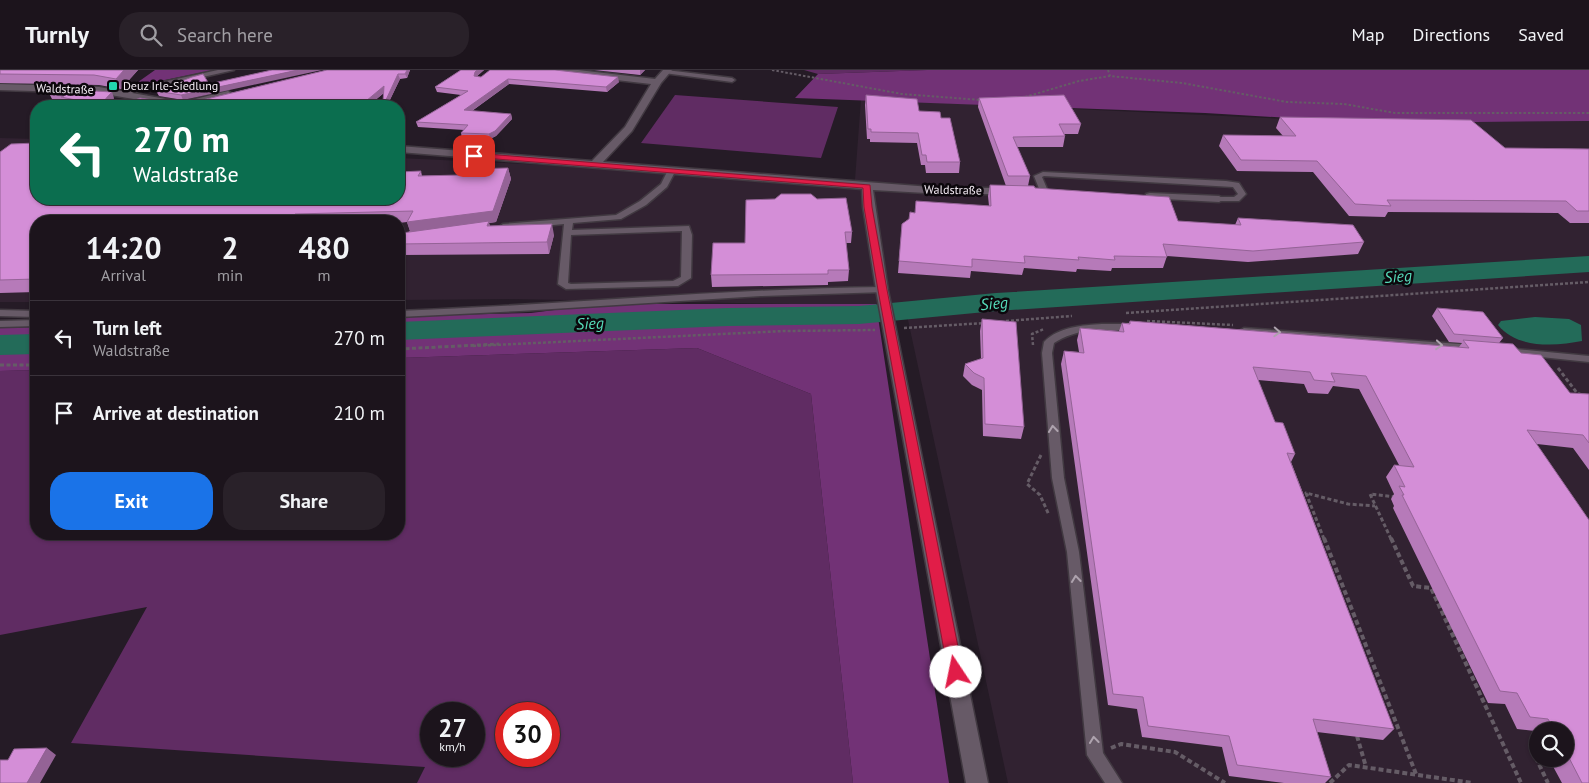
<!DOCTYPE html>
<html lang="en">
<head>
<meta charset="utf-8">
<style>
  :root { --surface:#1c141c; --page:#292129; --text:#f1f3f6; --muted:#a09ea3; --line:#3a333b; --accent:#1a73e8 }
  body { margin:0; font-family:"PT Sans",sans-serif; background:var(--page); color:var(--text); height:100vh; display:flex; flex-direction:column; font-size:19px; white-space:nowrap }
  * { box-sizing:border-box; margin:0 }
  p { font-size:16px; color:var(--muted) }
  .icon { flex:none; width:28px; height:28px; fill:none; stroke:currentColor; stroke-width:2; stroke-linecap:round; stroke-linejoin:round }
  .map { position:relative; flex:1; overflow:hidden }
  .details { position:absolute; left:30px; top:145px; width:375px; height:325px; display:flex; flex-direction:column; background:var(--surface); border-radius:20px; box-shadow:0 1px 4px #0004,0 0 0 1px var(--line) }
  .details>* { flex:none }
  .top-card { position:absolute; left:30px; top:30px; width:375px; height:105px; border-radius:20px; box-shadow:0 1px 4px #0004,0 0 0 1px var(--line); background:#0b6e4f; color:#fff; overflow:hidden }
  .controls { position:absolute; left:1529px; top:652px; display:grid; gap:10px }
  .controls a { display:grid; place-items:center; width:45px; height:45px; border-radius:50%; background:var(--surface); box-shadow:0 1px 4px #0004,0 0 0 1px var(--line); font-size:25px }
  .speed { position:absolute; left:420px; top:632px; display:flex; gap:10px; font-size:25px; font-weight:700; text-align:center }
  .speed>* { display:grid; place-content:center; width:65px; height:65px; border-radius:50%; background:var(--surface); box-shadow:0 1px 4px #0004,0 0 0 1px var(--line); line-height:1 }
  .speed small { font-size:12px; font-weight:400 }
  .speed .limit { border:8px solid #d22; background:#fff; color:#111 }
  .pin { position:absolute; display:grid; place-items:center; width:42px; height:42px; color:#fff; margin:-21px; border-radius:10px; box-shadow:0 2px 8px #0006 }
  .me { position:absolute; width:55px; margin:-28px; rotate:349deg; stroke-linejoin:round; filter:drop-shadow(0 0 4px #0008) }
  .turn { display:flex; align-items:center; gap:18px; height:105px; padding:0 20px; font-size:22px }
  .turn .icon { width:65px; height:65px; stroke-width:2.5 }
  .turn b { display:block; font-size:35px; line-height:42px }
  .eta { display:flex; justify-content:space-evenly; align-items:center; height:85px; text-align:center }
  .eta b { font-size:30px; font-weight:700; line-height:35px }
  .primary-button { display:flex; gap:10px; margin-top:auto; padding:10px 20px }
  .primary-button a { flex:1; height:58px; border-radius:20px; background:var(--accent); color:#fff; font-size:20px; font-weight:700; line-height:58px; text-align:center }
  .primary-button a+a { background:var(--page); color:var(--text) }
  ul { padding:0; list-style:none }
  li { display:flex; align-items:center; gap:15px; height:75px; padding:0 20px; border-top:1px solid var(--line) }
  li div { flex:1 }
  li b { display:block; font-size:19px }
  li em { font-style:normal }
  header { display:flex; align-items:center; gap:30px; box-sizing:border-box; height:70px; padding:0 25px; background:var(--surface); border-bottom:1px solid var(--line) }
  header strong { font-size:24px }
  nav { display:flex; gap:28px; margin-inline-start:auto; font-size:18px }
  .search { width:350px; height:45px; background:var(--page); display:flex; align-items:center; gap:12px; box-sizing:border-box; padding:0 18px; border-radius:20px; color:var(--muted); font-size:19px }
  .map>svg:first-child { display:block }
</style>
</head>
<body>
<header>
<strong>Turnly</strong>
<div class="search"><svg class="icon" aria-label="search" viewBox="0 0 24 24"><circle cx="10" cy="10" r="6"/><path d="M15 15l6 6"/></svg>Search here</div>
<nav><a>Map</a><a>Directions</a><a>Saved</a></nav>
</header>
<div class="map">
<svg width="1589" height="713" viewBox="0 0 1589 713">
  <rect width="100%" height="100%" fill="#251b26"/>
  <path fill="#312231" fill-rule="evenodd" d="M861,29l513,24 215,-2v662h-581l-103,-477 -393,-7 -113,1v-79h-363v81h-36v-164l36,1v60h363v-41l456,22zM1538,661h27v28h-27z"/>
  <path fill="#602c63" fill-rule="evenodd" d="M804,0h123l-109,4z
    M675,25l163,12 -17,51 -180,-15z
    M697,278l114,46 42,389h-436l8,-16 -354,-24 76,-136 -147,28v-264l36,-1v164h363v-176zM431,644h43v42h-43zM506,644h43v42h-43z"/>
  <path fill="#723276" d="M155,0h59l-83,17z
    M927,0h662v51l-215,2 -169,-10 -410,-15 23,-24z
    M601,234h275l73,479h-96l-42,-389 -114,-46 -298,10v-42l132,-3z
    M36,257v43l-36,1v-43z"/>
  <path fill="#236b59" d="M1535,247l34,2 12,6 1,16c-26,5 -65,8 -84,-16l3,-4z"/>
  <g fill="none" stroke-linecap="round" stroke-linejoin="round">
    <path fill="#236b59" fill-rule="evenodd" d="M1589,186v16l-593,39 -137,13 -131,2 -329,14v-18l329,-14 131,-2 137,-13z
      M36,264v20l-36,1v-20z"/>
    <g stroke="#413941" stroke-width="3">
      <path id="lane" d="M666,0l66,8 3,2 -3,2 -68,-9 -1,-1z
        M669,98l7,2 -9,17 -21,18 -25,14 -48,4 -1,7 117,-4 3,9 -1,43 -13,8 -112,3 -8,-5 6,-60 -61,6 -4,-3 4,-3 113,-9 24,-14 21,-17zM682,161l-1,46 -8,4 -102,3 -3,-1 3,-48z
        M1043,102l183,9 13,2 7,11 -7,7h-20l-4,-2 1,-2h18l4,-3 -5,-7 -189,-11 -2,1 6,14 -4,2 -4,-2 -6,-15z
        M882,217l5,3 -2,2 -124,4 -241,15 -121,6v-6c161,-6 322,-22 483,-24z
        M0,240l36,1v6l-36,-1z
        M36,250v6l-36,1v-6z
        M1102,254h34l5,3c-7,6 -39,2 -50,3 -14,2 -26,6 -37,13l-2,10 12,125 15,74 24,201 19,30h-17l-18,-28 -20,-203 -15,-74 -10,-125 2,-11c14,-15 39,-17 58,-18z
        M1244,258l229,17 5,3 -5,3 -233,-18 -1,-2z
        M1506,278l83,8v6l-87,-9 -1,-2 1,-2z"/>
    </g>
    <g stroke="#413941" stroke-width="3">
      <path id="street" d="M218,0h16l-102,23 51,9 45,-11 4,3 -40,12h-18l-75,-13 -99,-3v-6l99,3 22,4z
        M552,0h26l77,9 8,-9h9l-11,13 -29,48 -29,31 341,26h66l5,3 -5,3h-66l-71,-4 15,100 100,493h-22l-90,-493 -13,-83 -1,-18 -463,-37v-6l193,15 33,-34 26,-43 -95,-11z
        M1150,123l69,3 5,3 -5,3 -73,-4v-4z"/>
    </g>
    <path stroke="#655c66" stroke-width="2" stroke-dasharray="2.5 2" stroke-linecap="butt" d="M772,0l130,24 79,6
      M1108,0l2,6
      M1025,27l54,-16 31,-5 72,7 105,19 57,2 51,9h194"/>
    <path stroke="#655c66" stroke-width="2.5" stroke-dasharray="3 2" stroke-linecap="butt" d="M1126,243l463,-31
      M1006,251l66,-5
      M1147,251l86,4
      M904,258l81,-5
      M1033,275l-1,-11 12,-5
      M473,276l312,-15 90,-1"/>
    <path stroke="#655c66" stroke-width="3" stroke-dasharray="4 2.5" stroke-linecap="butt" d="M399,279l100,-5
      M0,295h36
      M1558,298l19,25 12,5
      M1041,385l-14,29 13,11 9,20
      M1324,469l-18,-46 42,11 27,2
      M1391,469l-21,-45 26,3"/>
    <path stroke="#655c66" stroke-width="4" stroke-dasharray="5 3" stroke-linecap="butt" d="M1324,468l92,236
      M1391,468l22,48 18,2 90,195
      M1357,666l9,31
      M1111,678l10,-4 54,8 50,31
      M1538,685l-4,-1 14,29
      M1330,713l19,-18 124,18"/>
    <use href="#lane" fill="#675a67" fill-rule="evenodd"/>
    <use href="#street" fill="#675a67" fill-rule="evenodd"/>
  </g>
  <path fill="#b67ab9" d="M0,0h138l-17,19 -22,-4 -99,-2z
    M327,0h83l-3,8 -7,1 -13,27h-3l-1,-4 1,-9 -16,13h-248l51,-3h19z
    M461,0h23l-8,7 143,5 -12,10 -98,-8 -37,27 39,3 1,5 -16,17 -6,3 -28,-1 -1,-5 3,-3 -46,-3 -2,-5 45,-27 -24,-3 -2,-5z
    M594,0h51l-5,5z
    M209,14l-26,16 -24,-4 -3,-5z
    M50,25l64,3 -7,8h-25l-18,-4 -1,-1h-10z
    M866,25l75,23 19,44 -1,11h-33l-1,-8h-4l-4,-22 -47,-1v-3h-3l-2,-34z
    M979,28l102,26 -3,10h-14l1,2 -2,11h-46l13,29 -2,10 150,35 57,4 3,-7 126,24 -6,12 -110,8 -81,-6 -4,12h-51l-1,3 -34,-2 -1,3 -52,-4 -2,7 -51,-4 -1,7 -72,-5 4,-49 7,-5 6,-6 74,-7 -1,-10 2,-11 16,1 -28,-79z
    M1280,47l225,31 84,1v74h-19l-12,-10 -170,-1 -3,5 -36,-1 -36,-44 -76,-1 -18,-25 4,-11 60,1 -7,-8z
    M0,82l36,47 385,-28 1,5 39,-1 47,-7 3,11 -15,43 -7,1 1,3 64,9 -5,19 -149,1 -1,-3v-14l11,-7 -3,-9 -8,1v-2h-363v71l-36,1z
    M817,129l35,33 -1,11h-5l3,27 -1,11 -20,1v3l-116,2 -1,-12 34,-32z
    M1437,238l66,30 -4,5 22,10 49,40 19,1v76l-16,-22 -36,-4 52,339h-27l-13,-24h16v-28h-27v5l-3,-5 -18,-2 -12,-25 -17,-1 -95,-195 1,-2 -3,-7 3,-5 -8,-17 8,-12h5l-40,-76 -26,-3 -5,8 -20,-1 -4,-9 -46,-4 17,42 20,32 -4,8 103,267 -11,11 -66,-8 14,45 -6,6h-41l-55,-7 -7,-29 -80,-10 -5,-28 -29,-4 -47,-341 3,-13 15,1 -2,-12 3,-12 39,3 3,-8h7l1,-2 329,26 3,-4 -13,-1 -17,-26z
    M982,249l42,108 -3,12 -38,-3 -1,-46 -10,-5 -9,-9 2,-12 16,-5 -1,-28z"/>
  <path fill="#946396" d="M124,0h14l-17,19 -5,-10z
    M298,0h24l-139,30 -2,-5z
    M407,0h3l-3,8 -2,-4z
    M477,0h7l-8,7 -2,-1 1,-4z
    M640,0h5l-5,5z
    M398,4l2,5 -13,27 -2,-4z
    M618,7l1,5 -12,10 -1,-5z
    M508,9l1,5 -43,31 -2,-5z
    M384,16l2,5 -18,15h-8z
    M112,22l2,6 -7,8h-6l-1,-1z
    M511,44l1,5 -16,17 -6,3 -1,-5z
    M508,98l3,11 -15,43 -7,1 3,10 -81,1 -4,-12z
    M295,144l3,7h-8z
    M552,154l2,11 -5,19 -2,-12z
    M47,678l9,7 -16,28h-13z"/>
  <path fill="#d48ed7" stroke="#946396" d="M0,0h124l-8,9 -22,-4 -94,-1z
    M272,0h26l-117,25 -25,-4 36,-14 11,-3 6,10z
    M327,0h80l-2,4h-7l-13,28h-2l1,-16 -24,20h-240l20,-8 31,5h19z
    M461,0h16l-2,2 -1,4 7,1 9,-7h65l63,7 -12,10 -98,-8 -44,31 47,4 -16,17 -6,3 -28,-1 7,-8 -52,-3 52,-31 -33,-4z
    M62,19l50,3 -12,13 -39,-8 3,-1 -14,-1z
    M866,25l51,4 2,12 21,1 1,6h9l10,44h-33l-1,-7h-4l-4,-22 -47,-1v-3h-3z
    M1064,25l17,29h-22l6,12 -52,1 17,39h-22l-29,-78z
    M1280,47l191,3 34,28 84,1v62h-12l-11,-10 -179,-1 4,6 -36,-2 -38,-43 -76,-1 -18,-25 73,1z
    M36,73v56h363v-27l22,-1 -3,5 43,-1 3,-6 44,-1 -15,43 -86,11 6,-11 -118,3 -5,7h-254v58l-36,1v-128l11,-8z
    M990,115l44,1 1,2 134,9 9,24 63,4 -3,-7 115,7 11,17 -111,9 -90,-7 4,13 -53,-1 1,4 -37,-3 1,3 -55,-4 1,7 -53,-4v8l-73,-6 3,-37 7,-5 1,-7 5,1 1,-12 75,5z
    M781,124h30l6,5 29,-1 6,34h-7l4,38h-21v4l-117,1 2,-32h32l1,-43 29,-1z
    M489,151l-2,5 65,-2 -5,18 -148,2v-6l3,-5z
    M1437,238l46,4 20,26 -49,-4z
    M982,249l34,3 8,105 -39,-3 -1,-46 -10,-5 -9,-9 18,-6z
    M1130,251l339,27 -6,-8 50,4 8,9 20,2 29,38 19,1v49l-6,-8 -56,-5 62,90v263h-7l-17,-33v-19h-10l-7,-12 -18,-2 -13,-24 -17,-2 -98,-196h2l-5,-9 6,1 -11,-22 20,2 -48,-91 -35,-3 4,9 -21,-2 -4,-8 -57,-5 22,55 8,1 12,31 -8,-1 107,276 -81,-10 18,58 -94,-12 -8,-29 -81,-10 -5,-29 -30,-3 -49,-343 20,2 -4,-25 44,4 -2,-9 8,1z
    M47,678l-20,35h-27v-23h8l6,-11z"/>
  <defs><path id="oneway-chevron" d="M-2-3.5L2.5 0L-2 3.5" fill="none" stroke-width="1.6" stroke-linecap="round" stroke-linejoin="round" transform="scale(1.25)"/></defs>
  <g stroke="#aea3ae">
    <use href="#oneway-chevron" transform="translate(1277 262) rotate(3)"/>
    <use href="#oneway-chevron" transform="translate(1439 275) rotate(5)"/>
    <use href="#oneway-chevron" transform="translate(1053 359) rotate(-96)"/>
    <use href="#oneway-chevron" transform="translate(1076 509) rotate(-96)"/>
    <use href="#oneway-chevron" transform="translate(1094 670) rotate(-96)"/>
  </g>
  <path fill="#e11d48" stroke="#92132f" d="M474,83l396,32 2,22 15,83 76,382 -2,5 -5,1 -6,-1 -2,-5 -70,-382 -14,-83 -1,-19 -392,-31 -1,-1z"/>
  <rect fill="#22d5af" stroke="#0c070c" stroke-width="2" x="108" y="11" width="10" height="10" rx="2.5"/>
  <g text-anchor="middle" stroke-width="5" stroke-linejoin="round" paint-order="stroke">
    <g font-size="12" fill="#f4ecf4" stroke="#0c070c" text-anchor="start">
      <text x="123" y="20">Deuz Irle-Siedlung</text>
    </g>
    <g font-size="12" fill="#f4ecf4" stroke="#0c070c">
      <text transform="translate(65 19) rotate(2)" y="4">Waldstraße</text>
      <text transform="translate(953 120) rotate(1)" y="4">Waldstraße</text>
    </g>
    <g font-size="16" font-style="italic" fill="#56dbb9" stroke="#0c070c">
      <text transform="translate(1398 206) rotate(-4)" y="6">Sieg</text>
      <text transform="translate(994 233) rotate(-5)" y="6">Sieg</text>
      <text transform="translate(590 253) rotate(-2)" y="6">Sieg</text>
    </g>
  </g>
</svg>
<div class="controls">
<a><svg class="icon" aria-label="search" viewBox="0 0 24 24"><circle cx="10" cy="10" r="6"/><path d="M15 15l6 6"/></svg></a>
</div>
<div class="speed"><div>27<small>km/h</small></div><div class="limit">30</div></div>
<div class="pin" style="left:474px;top:86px;background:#d93025"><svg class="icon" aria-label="arrive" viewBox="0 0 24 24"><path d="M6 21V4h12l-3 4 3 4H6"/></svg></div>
<svg class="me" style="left:956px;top:602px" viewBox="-20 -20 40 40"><circle r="19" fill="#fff"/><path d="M0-13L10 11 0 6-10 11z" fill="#e11d48"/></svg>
<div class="top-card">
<div class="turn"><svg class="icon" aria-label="left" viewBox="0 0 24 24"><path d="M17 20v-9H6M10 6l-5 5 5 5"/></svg><div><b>270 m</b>Waldstraße</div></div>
</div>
<section class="details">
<div class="eta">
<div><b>14:20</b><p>Arrival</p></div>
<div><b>2</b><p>min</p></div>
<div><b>480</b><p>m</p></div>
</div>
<ul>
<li><svg class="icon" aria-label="left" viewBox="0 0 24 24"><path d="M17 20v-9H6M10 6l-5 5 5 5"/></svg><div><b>Turn left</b><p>Waldstraße</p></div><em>270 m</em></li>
<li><svg class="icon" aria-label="arrive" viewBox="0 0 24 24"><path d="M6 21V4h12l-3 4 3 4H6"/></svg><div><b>Arrive at destination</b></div><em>210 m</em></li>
</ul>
<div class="primary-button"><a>Exit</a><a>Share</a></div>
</section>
</div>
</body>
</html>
